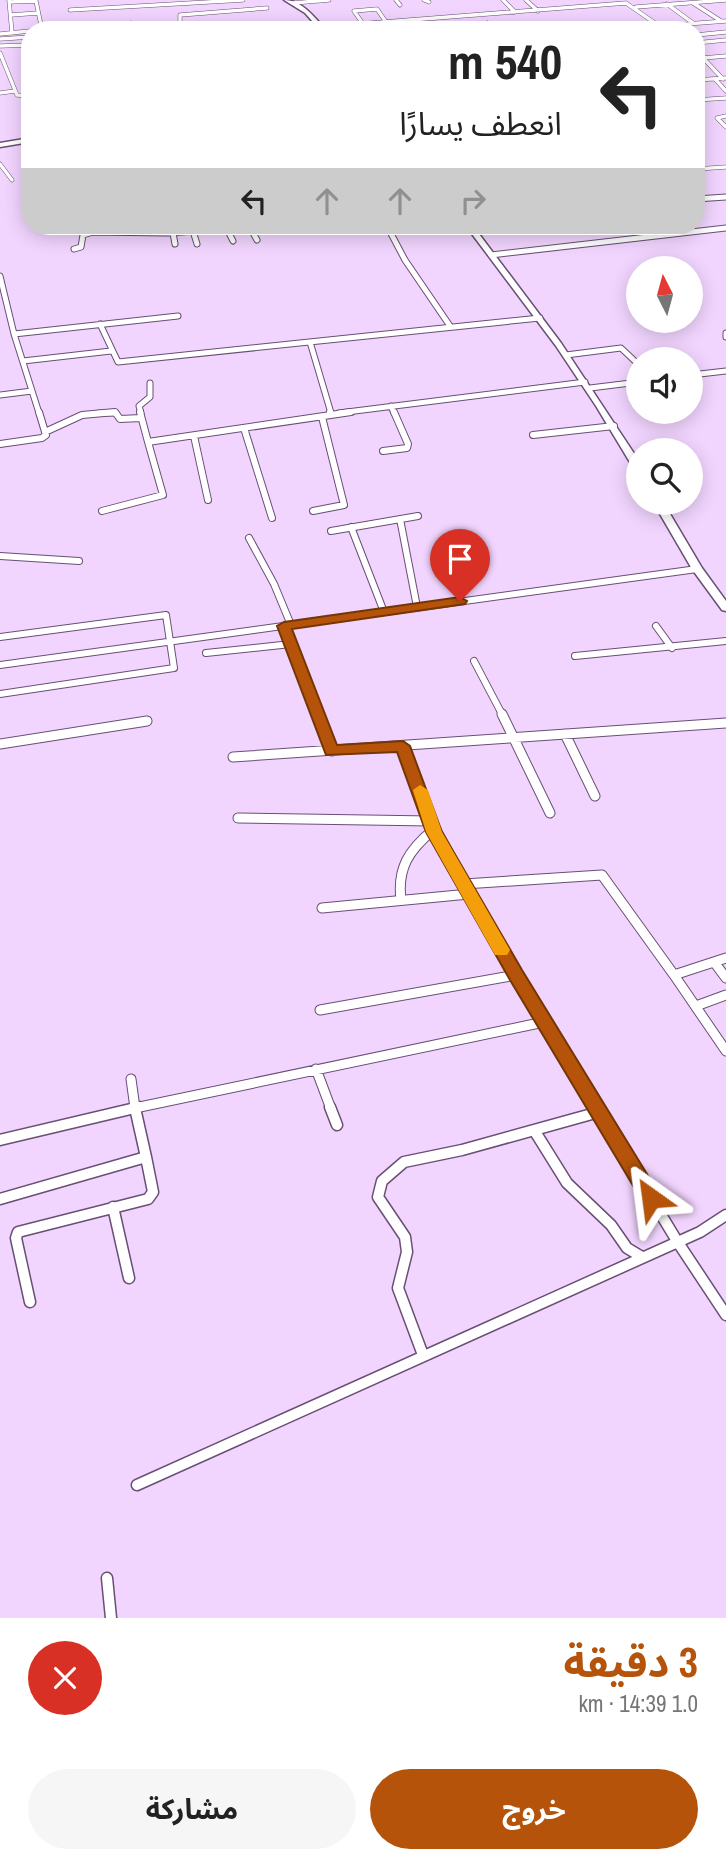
<!DOCTYPE html>
<html lang="ar">
<head>
<meta charset="utf-8">
<style>
  :root { --surface:#fff; --page:#f6f6f6; --text:#222; --muted:#767676; --accent:#b45309 }
  body { margin:0; font-family:"Archivo Narrow","Noto Sans Arabic",sans-serif; background:var(--page); color:var(--text); direction:rtl; height:100vh; display:flex; flex-direction:column; font-size:26px; white-space:nowrap }
  * { box-sizing:border-box; margin:0 }
  p { font-size:23px; color:var(--muted) }
  .icon { flex:none; width:38px; height:38px; fill:none; stroke:currentColor; stroke-width:2; stroke-linecap:round; stroke-linejoin:round }
  .map { position:relative; height:1618px; overflow:hidden; direction:ltr }
  .side { display:flex; flex-direction:column; background:var(--surface); flex:1 }
  .side>* { flex:none }
  .hud { position:absolute; left:21px; top:21px; width:684px; height:214px; border-radius:28px; box-shadow:0 4px 18px #0003; direction:rtl; background:#fff; color:var(--text); overflow:hidden }
  .needle { width:46px; rotate:354deg }
  .fabs { position:absolute; left:626px; top:256px; display:grid; gap:14px }
  .fabs a { display:grid; place-items:center; width:77px; height:77px; border-radius:50%; background:var(--surface); box-shadow:0 4px 18px #0003; font-size:35px }
  .pin { position:absolute; display:grid; place-items:center; width:60px; height:60px; color:#fff; margin:-72px -30px; border-radius:50% 50% 50% 0; rotate:-45deg; box-shadow:0 0 7px #0007 }
  .pin .icon { rotate:45deg }
  .me { position:absolute; width:77px; margin:-38px; rotate:329deg; stroke-linejoin:round; filter:drop-shadow(0 0 5px #0008) }
  .turn { display:flex; align-items:center; gap:24px; height:147px; padding:0 28px; font-size:32px }
  .turn .icon { width:91px; height:91px; stroke-width:2.5 }
  .turn b { display:block; font-size:49px; line-height:60px }
  .lanes { display:flex; align-items:center; height:66px; padding:0 28px; background:#0003; justify-content:center; gap:35px; direction:ltr }
  .lanes .off { opacity:.35 }
  .round { display:grid; place-items:center; flex:none; width:74px; height:74px; border-radius:37px; background:var(--page) }
  .headline { display:flex; align-items:center; justify-content:space-between; height:119px; padding:0 28px }
  h1 { font-size:42px; font-weight:700; line-height:52px; color:var(--accent) }
  .button { display:flex; gap:14px; margin-top:auto; padding:14px 28px }
  .button a { flex:1; height:80px; border-radius:42px; background:var(--accent); color:#fff; font-size:28px; font-weight:700; line-height:80px; text-align:center }
  .button a+a { background:var(--page); color:var(--text) }
  .map>svg:first-child { display:block }
</style>
</head>
<body>
<div class="map">
<svg width="726" height="1618" viewBox="0 0 726 1618">
  <rect width="100%" height="100%" fill="#f2d5ff"/>
  <g fill="none" stroke-linecap="round" stroke-linejoin="round">
    <g stroke="#684f73" stroke-width="4.5">
      <path id="minor-far4" d="M9,0l3,33
        M396,0l4,5
        M424,0l5,2
        M503,0l12,12
        M526,0l12,11
        M9,2l27,-1 6,29
        M293,3l36,-3
        M693,3l28,18
        M667,4l26,19
        M636,7l90,-7
        M70,10l173,-10
        M11,15l27,-2
        M180,15l87,-7
        M487,23l6,7
        M363,24l-9,-13 23,-2 9,13
        M137,26l43,-3v-8
        M660,26l66,-5
        M321,27l305,-24 39,27
        M48,30l84,-7 9,7
        M646,30l17,-2
        M0,34l30,-3
        M696,35l30,-3
        M0,39l30,-2
        M696,43l30,-3
        M0,46l30,-1
        M0,53l17,42 13,1
        M696,54l7,4 23,-2
        M703,58l20,21
        M715,79l11,12
        M696,80l30,-2
        M0,93l15,-2
        M696,100l30,-2
        M726,116l-9,2 9,9
        M0,164l12,16
        M696,169l30,-2"/>
    </g>
    <g stroke="#684f73" stroke-width="7">
      <path id="minor-far3" d="M696,199l30,-2
        M387,226l18,34 45,66
        M250,227l7,13
        M227,229l6,12
        M193,231l4,13
        M173,233l2,11
        M74,249l7,-2 2,-12 10,-3 74,1 100,-7
        M491,255l235,-27
        M0,276l14,58 25,79
        M100,324l18,38 422,-44
        M726,333v4
        M14,334l164,-18
        M310,342l21,71
        M566,355l55,-7 18,17
        M23,361l88,-10
        M691,375l35,-4
        M590,388l49,-6
        M0,395l32,-4
        M391,406l3,7
        M99,413h17
        M141,413l-2,-7 11,-9v-14
        M339,413l246,-31"/>
    </g>
    <g stroke="#684f73" stroke-width="8">
      <path id="minor-far2" d="M140,412l8,30
        M330,412l1,3
        M244,428l28,90
        M45,432l37,-17 33,-3 5,7 21,-1
        M533,435l81,-9
        M194,436l14,64
        M0,444l42,-6 4,-3 -7,-23
        M383,451l24,-3 1,-4 -14,-32
        M102,511l61,-16 -15,-53 203,-30
        M313,511l31,-6 -22,-88
        M400,519l17,88
        M351,527l33,85
        M331,531l87,-15
        M249,538l25,46 17,41
        M0,556l79,5
        M284,626l35,90
        M656,626l16,22
        M0,637l166,-22 8,53 -174,26
        M206,653l85,-9
        M575,656l151,-15
        M474,661l29,55
        M0,665l697,-96"/>
    </g>
    <g stroke="#684f73" stroke-width="11">
      <path id="minor-far1" d="M318,714l14,37
        M502,714l48,99
        M565,734l30,62
        M0,744l147,-23
        M233,757l493,-34
        M238,818l193,3 -28,-75
        M431,821l85,154 81,134
        M464,884l138,-9 72,100
        M401,900c-4,-32 8,-50 32,-70
        M322,908l147,-14
        M726,958l-52,17 52,76
        M714,962l12,16
        M696,1006l30,-11
        M320,1010l196,-35
        M316,1069l15,40
        M131,1079l4,29 409,-86
        M131,1109h4"/>
    </g>
    <g stroke="#684f73" stroke-width="13">
      <path id="minor" d="M135,1107h4
        M330,1107l7,18
        M596,1107l81,134 49,74
        M534,1130l33,53 44,42 16,23 15,9
        M0,1140l135,-32 11,49
        M0,1199l146,-42 7,35 -5,7 -130,33 -2,6 14,64
        M113,1207l16,71
        M423,1355l-25,-67 9,-36 -2,-15 -27,-40 4,-16 22,-19 58,-12 137,-38
        M137,1485l563,-253 26,-17
        M107,1578l4,40"/>
    </g>
    <g stroke="#684f73" stroke-width="3">
      <path id="tertiary" d="M30,138v4l-30,5v-4z"/>
    </g>
    <g stroke="#684f73" stroke-width="3">
      <path id="secondary" d="M284,0c18,0 31,18 42,30h-6l-15,-17z
        M466,226h7l88,117 78,118v11l-5,-3 -38,-63 -40,-60z
        M653,502h10l39,66 24,33v10l-4,-1 -30,-41z"/>
    </g>
    <use href="#minor-far4" stroke="#fff" stroke-width="3.5"/>
    <use href="#minor-far3" stroke="#fff" stroke-width="5"/>
    <use href="#minor-far2" stroke="#fff" stroke-width="6"/>
    <use href="#minor-far1" stroke="#fff" stroke-width="9"/>
    <use href="#minor" stroke="#fff" stroke-width="10"/>
    <use href="#tertiary" fill="#fff" fill-rule="evenodd"/>
    <use href="#secondary" fill="#fff" fill-rule="evenodd"/>
  </g>
  <path fill="#b45309" stroke="#753606" stroke-width="2" d="M460,597l7,4 -2,3 -173,25 45,116 66,-4 7,5 32,86 80,138 136,222 3,6 -3,6 -7,3 -7,-3 -134,-224 -84,-148 -29,-80 -71,3 -49,-129 7,-4z"/>
  <path fill="#f59e0b" d="M420,785l8,5 14,42 68,118 -3,5h-12l-69,-123 -13,-42z"/>
</svg>
<div class="fabs">
<a><svg class="needle" viewBox="-14 -14 28 28"><path d="M0-13l5 13h-10z" fill="#e53935"/><path d="M0 13l5-13h-10z" fill="#767676"/></svg></a>
<a><svg class="icon" aria-label="sound" viewBox="0 0 24 24"><path d="M4 9h4l5-4v14l-5-4H4zM17 9q2 3 0 6"/></svg></a>
<a><svg class="icon" aria-label="search" viewBox="0 0 24 24"><circle cx="10" cy="10" r="6"/><path d="M15 15l6 6"/></svg></a>
</div>
<div class="pin" style="left:460px;top:601px;background:#d93025"><svg class="icon" aria-label="arrive" viewBox="0 0 24 24"><path d="M6 21V4h12l-3 4 3 4H6"/></svg></div>
<svg class="me" style="left:651px;top:1198px" viewBox="-20 -20 40 40"><path d="M0-17L14 15 0 8-14 15z" fill="#b45309" stroke="#fff" stroke-width="4"/></svg>
<div class="hud">
<div class="turn"><svg class="icon" aria-label="left" viewBox="0 0 24 24"><path d="M17 20v-9H6M10 6l-5 5 5 5"/></svg><div><b>540 m</b>انعطف يسارًا</div></div>
<div class="lanes"><svg class="icon" aria-label="left" viewBox="0 0 24 24"><path d="M17 20v-9H6M10 6l-5 5 5 5"/></svg><svg class="icon off" aria-label="ahead" viewBox="0 0 24 24"><path d="M12 20V5M6 11l6-6 6 6"/></svg><svg class="icon off" aria-label="ahead" viewBox="0 0 24 24"><path d="M12 20V5M6 11l6-6 6 6"/></svg><svg class="icon off" aria-label="right" viewBox="0 0 24 24"><path d="M7 20v-9h11M14 6l5 5-5 5"/></svg></div>
</div>
</div>
<section class="side">
<div class="headline"><div><h1>3 دقيقة</h1><p>1.0 km · 14:39</p></div><a class="round" style="background:#d93025;color:#fff"><svg class="icon" aria-label="close" viewBox="0 0 24 24"><path d="M6 6l12 12M18 6L6 18"/></svg></a></div>
<div class="button"><a>خروج</a><a>مشاركة</a></div>
</section>
</body>
</html>
